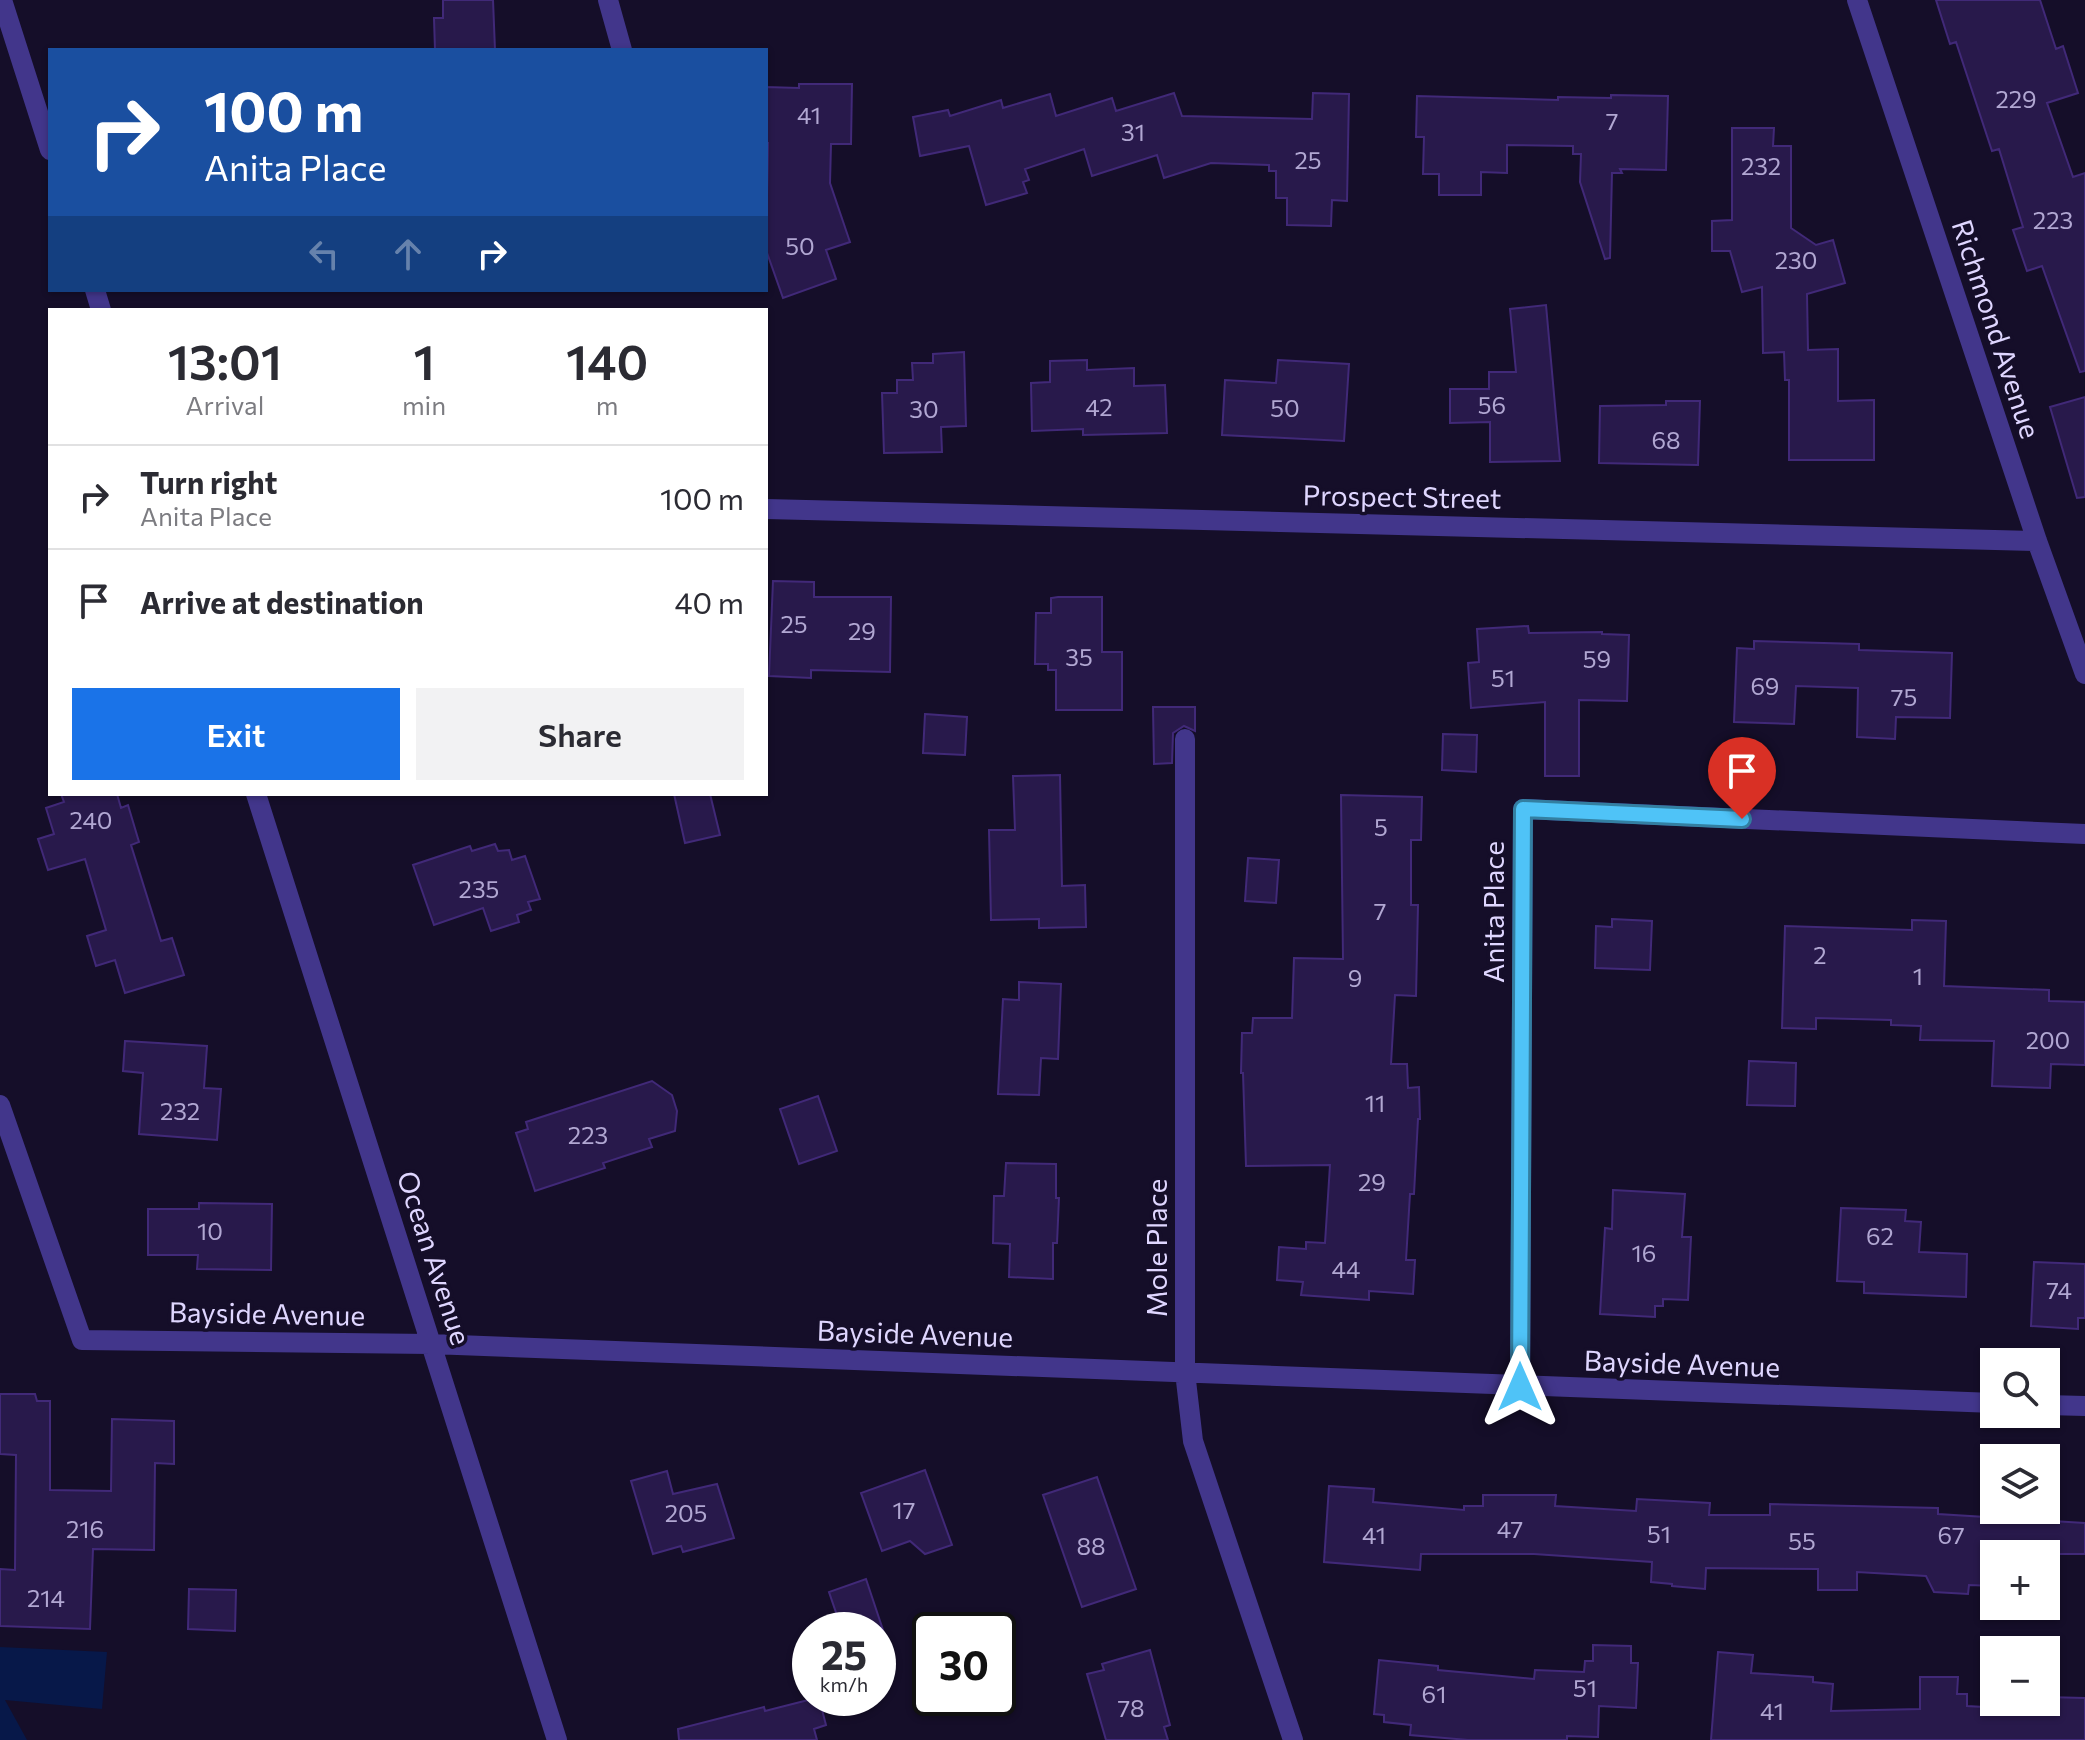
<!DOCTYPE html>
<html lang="en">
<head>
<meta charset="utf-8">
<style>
  :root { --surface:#fff; --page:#f2f2f3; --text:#2b2b33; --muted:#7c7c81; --line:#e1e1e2; --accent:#1a73e8 }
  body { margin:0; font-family:Commissioner,sans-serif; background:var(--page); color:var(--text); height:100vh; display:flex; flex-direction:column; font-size:30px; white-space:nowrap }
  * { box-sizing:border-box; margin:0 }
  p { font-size:26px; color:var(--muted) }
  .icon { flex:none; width:44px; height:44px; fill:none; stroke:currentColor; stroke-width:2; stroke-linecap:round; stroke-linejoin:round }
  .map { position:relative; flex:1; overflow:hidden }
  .panel { position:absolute; left:48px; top:308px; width:720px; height:488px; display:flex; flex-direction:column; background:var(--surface); border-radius:0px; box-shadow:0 2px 6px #0004 }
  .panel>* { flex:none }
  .hud { position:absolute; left:48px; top:48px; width:720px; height:244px; border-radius:0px; box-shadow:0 2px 6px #0004; background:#1a4fa0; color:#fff; overflow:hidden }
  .tools { position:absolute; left:1980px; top:1348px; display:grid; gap:16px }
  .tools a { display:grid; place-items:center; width:80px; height:80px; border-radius:0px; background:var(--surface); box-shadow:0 2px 6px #0004; font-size:40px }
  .speed { position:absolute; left:792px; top:1612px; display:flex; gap:16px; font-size:40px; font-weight:700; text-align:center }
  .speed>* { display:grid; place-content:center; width:104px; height:104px; border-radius:50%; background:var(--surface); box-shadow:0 2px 6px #0004; line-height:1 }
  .speed small { font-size:20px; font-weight:400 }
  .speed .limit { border:4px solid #111; border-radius:12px; background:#fff; color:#111 }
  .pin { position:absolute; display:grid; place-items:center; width:68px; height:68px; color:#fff; margin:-82px -34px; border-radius:50% 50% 50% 0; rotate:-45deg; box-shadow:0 0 8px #0007 }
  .pin .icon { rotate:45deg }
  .me { position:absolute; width:88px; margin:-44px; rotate:0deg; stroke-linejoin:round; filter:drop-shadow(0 0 6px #0008) }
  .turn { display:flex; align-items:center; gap:28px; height:168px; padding:0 24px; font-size:36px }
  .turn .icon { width:104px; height:104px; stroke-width:2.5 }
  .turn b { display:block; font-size:56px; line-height:68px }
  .lanes { display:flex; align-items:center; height:76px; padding:0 24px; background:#0003; justify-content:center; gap:40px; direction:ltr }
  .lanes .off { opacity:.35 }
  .eta { display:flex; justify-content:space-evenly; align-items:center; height:136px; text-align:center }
  .eta b { font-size:48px; font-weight:600; line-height:56px }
  .button { display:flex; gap:16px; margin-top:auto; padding:16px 24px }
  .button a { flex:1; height:92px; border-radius:0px; background:var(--accent); color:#fff; font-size:32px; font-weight:600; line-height:92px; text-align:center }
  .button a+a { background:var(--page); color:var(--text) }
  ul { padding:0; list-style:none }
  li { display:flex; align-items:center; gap:24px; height:104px; padding:0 24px; border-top:2px solid var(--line) }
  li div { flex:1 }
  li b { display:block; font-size:30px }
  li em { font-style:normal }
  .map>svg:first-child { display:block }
</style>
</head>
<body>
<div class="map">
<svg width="2085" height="1740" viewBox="0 0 2085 1740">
  <rect width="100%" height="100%" fill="#150e29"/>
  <path fill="#071849" d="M0,1647l107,5 -5,57 -97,-9 22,40h-27z"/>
  <path fill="#28194b" stroke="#412978" stroke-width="2" d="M443,0h50l2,50h-60l-1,-32h9z
    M1936,0h104l16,49 7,-3 15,47 -31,10 26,74 12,-4v198l-5,1 -38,-106 -15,5 -14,-41 10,-3 -24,-78 -7,2 -36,-109 -6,2z
    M799,84h53l-1,60h-20l-1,39 20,59 -24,8 10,29 -53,19 -17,-48 2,-107h-2v-56l33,1z
    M1174,93l8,23 130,3 1,-26 36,1 -2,107 -15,-1 -1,26 -44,-1v-27h-11v-27h-7v-6l-58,-2 -47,15 -7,-23 -65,21 -8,-27 -59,20 4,11 -6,2 4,11 -41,12 -17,-59 -49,10 -7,-39 35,-7 2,6 51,-16 2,8 47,-14 6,22 56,-18 4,13z
    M1611,95l57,1 -2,74 -46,-1 2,4h-10l-2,85 -5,1 -25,-77 1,-28h-8v-8l-66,-1v28l-26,-1v23h-42v-21h-16l1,-37h-8l1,-41 141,4v-3l53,1z
    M1732,128h42l-1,18h18v82l25,17 17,-5 12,43 -38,11 1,56 30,-1v52l36,-1v60h-85v-80h-4l-1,-28 -21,1 -1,-66 -20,5 -12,-41h-18v-30l20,-1z
    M1546,305l14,156 -70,1v-40l-40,1v-34h39v-17h27l-6,-63z
    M964,352l2,74 -25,1 1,25 -58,1 -2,-60h15v-13h16l-1,-17h21v-9z
    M1087,360v10l47,-2v18l31,-1 2,48 -84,2v-6l-51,2 -1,-48 19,-1v-21z
    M1278,360l71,4 -5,77 -122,-6 3,-55 51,3z
    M2085,397v100l-8,1 -27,-91z
    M1666,401h34l-2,64 -99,-2 1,-57 66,-1z
    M773,581l41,1v15h77l-1,75 -79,-2v8l-42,-2z
    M1058,597h44v55h20v58h-66v-40h-8v-6h-13l1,-51h15v-15z
    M1528,626l1,7 73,-1v2l27,1 -2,66 -48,-1v76h-34v-74l-74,6 -3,-45 11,-1 -2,-33z
    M1754,641l105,3v6l93,3 -2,65 -54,-1 -1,22 -38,-2 1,-49 -62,-2 -2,38 -60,-2 3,-74 17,1z
    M1153,707h42v24l-11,-5 -11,7 -1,30 -18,1z
    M925,714l42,3 -2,38 -42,-2z
    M1443,734l34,1 -1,37 -34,-2z
    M1060,775l2,111 23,-1 1,42 -47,1v-9l-48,1 -2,-90h26l-2,-54z
    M61,794h56l4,14 7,-3 11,37 -8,3 30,96 11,-3 12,37 -59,18 -10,-33 -19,6 -9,-30 19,-6 -21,-71 -37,11 -10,-31 16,-5 -8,-26 18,-6z
    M674,794h36l10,41 -35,8z
    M1341,795l81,2 -1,43h-10v65h7l-2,91 -21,-1 -4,69h16l1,24 11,-1 1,32h-2l-4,75h-4l-4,66h9l-2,34 -44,-3v9l-68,-5 2,-13 -26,-2 2,-33 27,2v-7l19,1 5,-78 -84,1 -3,-93h-2l1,-40h10l1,-15h39l2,-60 49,1z
    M495,844l3,7 11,-1 3,10 13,-4 15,43 -12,3 3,8 -14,5 2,7 -28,9 -8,-23 -49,17 -21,-60 57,-19 2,5z
    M1248,858l31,2 -3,43 -31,-2z
    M1612,919l40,2 -2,49 -55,-2 1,-42 16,1z
    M1912,920l34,1 -2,65 105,4v11l36,1v63l-34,-1 -1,24 -58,-2 2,-45 -74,-1 1,-14 -30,-1v-5l-75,-2v11l-34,-1 3,-102 127,4z
    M1019,982l42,2 -3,75 -17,-1 -2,37 -41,-1 5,-95 16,1z
    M125,1041l82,5 -3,42 17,1 -4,51 -78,-6 4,-61 -20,-2z
    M1749,1061l47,2 -1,43 -48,-1z
    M652,1081l20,14 5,16 -2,20 -26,8 3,8 -49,16 2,5 -70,23 -19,-58 12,-4 -2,-7z
    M818,1096l19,55 -38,13 -19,-55z
    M1006,1163l50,1v34h3l-2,45h-4v36l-44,-2 1,-33 -17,-1 1,-47h10z
    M1613,1190l72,4 -3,43h9l-3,63 -25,-1v7h-8v11l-55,-3 5,-86 7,1z
    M199,1203l73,1 -1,66 -74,-1 1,-14h-50v-46h51z
    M1841,1208l65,2 -1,11 16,1 -2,30 48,2 -1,43 -102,-4v-11l-27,-1z
    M2034,1262l51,2v54h-7v11l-47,-3z
    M0,1394h35l2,7h13v89l61,1 1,-72 62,2v43l-19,-1 -1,87 -61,-1 -3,80 -90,-3v-57l15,1 1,-115 -16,-1z
    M925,1470l27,75 -27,9 -15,-13 -28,10 -21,-58z
    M667,1471l6,23 44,-10 17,54 -51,14 -2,-6 -28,8 -22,-73z
    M1097,1477l39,112 -54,18 -39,-112z
    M1329,1486l45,3 -1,13 91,8v-4h19v-11h73l-1,11 81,5 1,-12 73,4 -1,12h61v-11l168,4v6l147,9v31h-91v32l-25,-1 -1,9 -34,-2 -8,-16 -69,-4v18h-39v-21l-112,-1 -1,21 -33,-3v-2l-21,-2 1,-20 -118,-8h-113l-1,16 -96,-8z
    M866,1579l17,51h-41l-13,-38z
    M189,1589l47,1 -1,41 -47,-2z
    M1593,1645l38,1v17h7l-2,45 -37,-2 -1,31 -31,-1v4h-99l-58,-5 1,-10 -27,-3v-7l-10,-1 5,-54 59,6v4l96,9 1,-9 49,2 1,-11h8z
    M1150,1650l20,75 -6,2 4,13h-62l-19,-66 17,-4 -2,-6z
    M1718,1652l35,3 -2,18 62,4v5l20,2 -2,27 89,-2v-32h38l-1,17h10v12l73,4v-8h6v-5l39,1v42h-374z
    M816,1698h3l7,27 -12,4 3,11h-138l-1,-11 86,-22 1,4z"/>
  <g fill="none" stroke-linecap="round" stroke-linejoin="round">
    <path stroke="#42368b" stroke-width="20" d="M2,0l48,150
      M608,0l14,50
      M1857,0l180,541 48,133
      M95,290l6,20
      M766,509l1271,32
      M1185,739v633l8,69 100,299
      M256,794l301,946
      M0,1105l82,235 349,4 1563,59
      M1520,1387l3,-578 562,25
      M2046,1405l39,1"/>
  </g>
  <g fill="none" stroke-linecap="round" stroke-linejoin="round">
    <g stroke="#337fa1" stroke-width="20">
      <path id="route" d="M1520,1387l3,-578 219,10"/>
    </g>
    <use href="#route" stroke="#4fc3f7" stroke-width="14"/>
  </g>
  <g text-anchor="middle" stroke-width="7" stroke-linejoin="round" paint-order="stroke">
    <g font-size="24" fill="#b1a7d2">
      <text x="2016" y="108">229</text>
      <text x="809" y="124">41</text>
      <text x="1612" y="130">7</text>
      <text x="1133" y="141">31</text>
      <text x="1308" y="169">25</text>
      <text x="1761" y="175">232</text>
      <text x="2053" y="229">223</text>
      <text x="800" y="255">50</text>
      <text x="1796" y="269">230</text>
      <text x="1492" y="414">56</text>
      <text x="1099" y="416">42</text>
      <text x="1285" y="417">50</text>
      <text x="924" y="418">30</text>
      <text x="1666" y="449">68</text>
      <text x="794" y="633">25</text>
      <text x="862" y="640">29</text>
      <text x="1079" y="666">35</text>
      <text x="1597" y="668">59</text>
      <text x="1503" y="687">51</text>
      <text x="1765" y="695">69</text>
      <text x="1904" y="706">75</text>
      <text x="91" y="829">240</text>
      <text x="1381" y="836">5</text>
      <text x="479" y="898">235</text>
      <text x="1380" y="920">7</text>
      <text x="1820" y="964">2</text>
      <text x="1918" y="985">1</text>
      <text x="1355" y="987">9</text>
      <text x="2048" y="1049">200</text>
      <text x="1375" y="1112">11</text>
      <text x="180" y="1120">232</text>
      <text x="588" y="1144">223</text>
      <text x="1372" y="1191">29</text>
      <text x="210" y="1240">10</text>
      <text x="1880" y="1245">62</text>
      <text x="1644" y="1262">16</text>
      <text x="1346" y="1278">44</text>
      <text x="2059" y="1299">74</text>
      <text x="904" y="1519">17</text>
      <text x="686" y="1522">205</text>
      <text x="85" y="1538">216</text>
      <text x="1510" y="1538">47</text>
      <text x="1659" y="1543">51</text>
      <text x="1374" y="1544">41</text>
      <text x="1951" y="1544">67</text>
      <text x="1802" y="1550">55</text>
      <text x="1091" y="1555">88</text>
      <text x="46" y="1607">214</text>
      <text x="1585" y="1697">51</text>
      <text x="1434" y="1703">61</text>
      <text x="1131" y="1717">78</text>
      <text x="1772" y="1720">41</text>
    </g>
    <g font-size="28" fill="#dfd6ff" stroke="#150e29">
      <text transform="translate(1996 329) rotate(72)" y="10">Richmond Avenue</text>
      <text transform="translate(1402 497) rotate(1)" y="10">Prospect Street</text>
      <text transform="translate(1494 912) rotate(-90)" y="10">Anita Place</text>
      <text transform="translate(1157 1248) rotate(-90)" y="10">Mole Place</text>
      <text transform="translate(434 1258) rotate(72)" y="10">Ocean Avenue</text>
      <text transform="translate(267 1314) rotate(1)" y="10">Bayside Avenue</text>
      <text transform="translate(915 1334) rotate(2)" y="10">Bayside Avenue</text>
      <text transform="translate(1682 1364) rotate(2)" y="10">Bayside Avenue</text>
    </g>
  </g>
</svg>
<div class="tools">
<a><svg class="icon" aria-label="search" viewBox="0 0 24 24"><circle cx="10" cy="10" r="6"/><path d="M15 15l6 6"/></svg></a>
<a><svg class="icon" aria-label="layers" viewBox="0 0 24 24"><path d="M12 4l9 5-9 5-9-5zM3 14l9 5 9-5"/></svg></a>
<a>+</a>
<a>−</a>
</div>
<div class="speed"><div>25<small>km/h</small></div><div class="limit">30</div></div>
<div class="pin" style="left:1742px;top:819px;background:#d93025"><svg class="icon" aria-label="arrive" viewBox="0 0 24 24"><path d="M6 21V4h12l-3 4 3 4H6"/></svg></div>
<svg class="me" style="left:1520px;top:1387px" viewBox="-20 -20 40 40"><path d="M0-17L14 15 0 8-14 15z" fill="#4fc3f7" stroke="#fff" stroke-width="4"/></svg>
<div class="hud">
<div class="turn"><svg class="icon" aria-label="right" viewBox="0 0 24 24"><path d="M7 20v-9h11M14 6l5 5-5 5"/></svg><div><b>100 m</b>Anita Place</div></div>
<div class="lanes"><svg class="icon off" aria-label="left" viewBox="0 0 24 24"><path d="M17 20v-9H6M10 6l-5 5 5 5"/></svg><svg class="icon off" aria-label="ahead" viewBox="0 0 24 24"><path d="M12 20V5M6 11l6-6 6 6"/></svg><svg class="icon" aria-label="right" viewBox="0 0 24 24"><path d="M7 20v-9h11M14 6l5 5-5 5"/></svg></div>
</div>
<section class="panel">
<div class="eta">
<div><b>13:01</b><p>Arrival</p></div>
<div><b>1</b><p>min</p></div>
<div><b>140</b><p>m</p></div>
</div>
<ul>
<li><svg class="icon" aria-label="right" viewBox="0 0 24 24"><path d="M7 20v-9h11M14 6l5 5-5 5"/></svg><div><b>Turn right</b><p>Anita Place</p></div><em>100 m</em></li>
<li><svg class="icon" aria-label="arrive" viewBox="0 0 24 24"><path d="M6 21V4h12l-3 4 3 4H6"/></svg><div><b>Arrive at destination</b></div><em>40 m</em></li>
</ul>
<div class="button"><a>Exit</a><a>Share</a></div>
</section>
</div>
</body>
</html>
